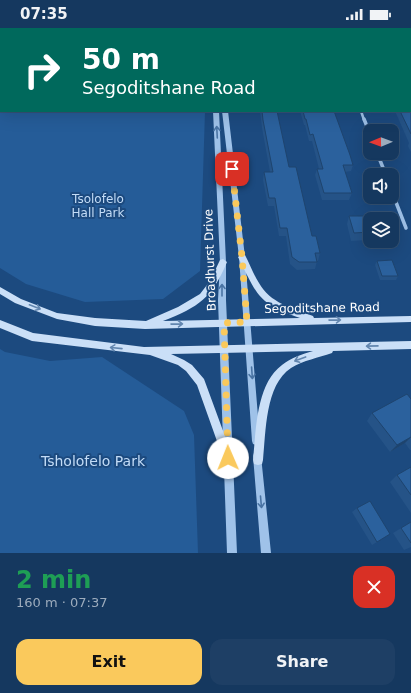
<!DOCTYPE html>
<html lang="en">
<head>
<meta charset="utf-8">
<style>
  :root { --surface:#15385f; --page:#1e3f65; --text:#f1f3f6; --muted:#9dacbd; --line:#345274; --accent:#fac95c }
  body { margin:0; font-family:"DejaVu Sans",sans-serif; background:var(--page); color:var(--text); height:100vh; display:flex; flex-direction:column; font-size:15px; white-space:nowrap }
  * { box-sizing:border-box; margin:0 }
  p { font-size:13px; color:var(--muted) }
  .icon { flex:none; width:22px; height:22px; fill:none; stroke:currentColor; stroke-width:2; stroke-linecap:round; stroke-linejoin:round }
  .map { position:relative; height:525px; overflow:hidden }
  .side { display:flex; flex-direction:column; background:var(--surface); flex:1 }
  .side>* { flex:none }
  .banner { position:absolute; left:0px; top:0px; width:411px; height:84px; box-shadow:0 4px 16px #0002,0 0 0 1px var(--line); background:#00695c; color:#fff; overflow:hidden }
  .needle { width:26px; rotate:269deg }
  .buttons { position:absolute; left:363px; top:96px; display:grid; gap:8px }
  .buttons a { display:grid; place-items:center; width:36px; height:36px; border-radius:8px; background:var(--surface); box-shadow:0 4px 16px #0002,0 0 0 1px var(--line); font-size:20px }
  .pin { position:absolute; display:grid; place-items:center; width:34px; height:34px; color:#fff; margin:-17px; border-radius:8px; box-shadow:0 2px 6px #0006 }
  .me { position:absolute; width:44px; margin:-22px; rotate:359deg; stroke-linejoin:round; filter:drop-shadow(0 0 3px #0008) }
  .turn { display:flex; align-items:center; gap:14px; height:84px; padding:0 16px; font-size:18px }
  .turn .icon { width:52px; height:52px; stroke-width:2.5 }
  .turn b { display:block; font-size:28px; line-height:34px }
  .round { display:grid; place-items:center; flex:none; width:42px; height:42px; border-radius:12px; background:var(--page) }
  .head { display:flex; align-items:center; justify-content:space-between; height:68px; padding:0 16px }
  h1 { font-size:24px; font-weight:800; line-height:30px; color:#1e9e55 }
  .cta { display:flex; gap:8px; margin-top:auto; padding:8px 16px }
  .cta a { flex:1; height:46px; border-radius:12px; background:var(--accent); color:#111; font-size:16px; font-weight:800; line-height:46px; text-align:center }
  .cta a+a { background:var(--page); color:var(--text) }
  .status { display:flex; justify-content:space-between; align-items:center; height:28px; padding:0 20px; background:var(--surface); direction:ltr }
  .status svg { height:11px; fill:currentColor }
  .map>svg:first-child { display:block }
</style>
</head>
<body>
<div class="status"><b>07:35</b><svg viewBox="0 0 49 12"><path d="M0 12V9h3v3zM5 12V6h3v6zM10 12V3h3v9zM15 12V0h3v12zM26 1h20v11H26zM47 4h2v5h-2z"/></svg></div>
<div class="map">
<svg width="411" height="525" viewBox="0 0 411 525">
  <rect width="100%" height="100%" fill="#1c4a7f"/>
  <path fill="#255c98" d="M0,0h207l-206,1v82h204l-5,160 -37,28 -78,3 -59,-18 -26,-16z
    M0,321l5,3 45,9 52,-4 82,54 10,24 4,118h-198z"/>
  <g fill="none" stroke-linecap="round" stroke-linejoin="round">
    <path stroke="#9fc2e9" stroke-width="2.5" d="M361,83l3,9"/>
    <path stroke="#9fc2e9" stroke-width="3.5" d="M364,91l6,15
      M377,125l9,22
      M392,164l14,36"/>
    <path fill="#9fc2e9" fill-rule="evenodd" d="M215,0h4v1h-4z
      M213,83h6l7,151v38l11,253h-10l-9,-253 2,-38z
      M222,83h6l17,146 15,184 -1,3 -3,1 -3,-1 -1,-3 -13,-184z
      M257,424l3,1 1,3 10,97h-10l-8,-97 1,-3z"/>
    <path fill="#cadff7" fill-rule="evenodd" d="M242,226l3,1c5,9 8,19 14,28 11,20 33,25 54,33l1,2 97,-2v6l-266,7 -50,-3 -38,-7 -42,-16 -15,-9v-7l21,12 36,14 38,5 51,3 32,-14 22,-13 10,-13 10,-21 3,-1 4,3c-15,36 -28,45 -64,59l137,-3c-43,-14 -43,-24 -62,-61z
      M0,292l33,13 111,14 267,-6v8l-78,2 -1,2c-14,5 -28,7 -41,15 -26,17 -25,64 -28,92l-1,4 -4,1 -4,-1 -1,-4c3,-29 3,-76 29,-95 9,-7 20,-11 31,-14l-142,3 13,6 8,5 12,14 29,79 -1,4 -4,1 -4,-1 -1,-4 -26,-73 -11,-14 -8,-6 -28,-10 -118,-14 -32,-13z"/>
  </g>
  <path fill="#255387" d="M347,0h64v5h-1v-4h-63z
    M411,34v90l-3,-6 1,-3 -14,-32h-8h23z
    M260,83h17l12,56 23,69 8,17 -2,8h-1l-2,8 -18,1 -7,-6 -4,-28h-7l-5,-30h-6l-5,-26 1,-8h6l-8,-44z
    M300,83h34l19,54 -2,6 -6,1 7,21 -3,7h-27l-7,-25 2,-6h2l-7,-28h-3l-4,-16h-1z
    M349,188l21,13v6l-2,5 -17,1 -4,-17z
    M377,233l21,15 -2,4h-16l-5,-15z
    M411,371v51h-1l-5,-7 -15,9 -23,-31 5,-8z
    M411,439v46l-21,-31 7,-7z
    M357,480l33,26 -18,11 -20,-33z
    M411,494v25l-7,3 -11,-17z"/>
  <path fill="#1e446e" d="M411,409l-6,6 -15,9 7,-7z"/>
  <path fill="#2b619d" stroke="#1e446e" d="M251,0h22l-22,1z
    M298,0h28v1h-27z
    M351,0h14l1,1h-15z
    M410,34h1v72l-11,-23h10z
    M262,83h15l12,56h7l16,69h4l4,17h-5l2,9h-18l-7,-5 -5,-29h-7l-5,-30h-6l-5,-26h9l-10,-52z
    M303,83h31l16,44 3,10h-10l9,28h-28l-7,-24h6l-10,-35 -3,1 -4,-16h-1z
    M349,188h17l4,13v3l-16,1z
    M392,232l6,16h-16l-5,-15z
    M407,366l4,5v38l-14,8 -25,-32z
    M411,439v28l-14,-20z
    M370,473l20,33 -13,8 -20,-34z
    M411,494v21l-10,-15z"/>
  <defs><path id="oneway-shaft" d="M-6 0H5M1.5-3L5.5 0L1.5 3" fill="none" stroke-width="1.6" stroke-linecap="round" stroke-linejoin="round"/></defs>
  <g stroke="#4a74a4">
    <use href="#oneway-shaft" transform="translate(217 104) rotate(-93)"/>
    <use href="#oneway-shaft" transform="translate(222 262) rotate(-90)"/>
    <use href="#oneway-shaft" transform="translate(252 345) rotate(86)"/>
    <use href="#oneway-shaft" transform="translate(261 474) rotate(85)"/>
  </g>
  <g stroke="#6286af">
    <use href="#oneway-shaft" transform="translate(35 279) rotate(21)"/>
    <use href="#oneway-shaft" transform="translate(335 292) rotate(-1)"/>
    <use href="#oneway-shaft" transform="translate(177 296) rotate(-1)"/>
    <use href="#oneway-shaft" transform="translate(372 318) rotate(179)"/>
    <use href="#oneway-shaft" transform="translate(116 320) rotate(-174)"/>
    <use href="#oneway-shaft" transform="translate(300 331) rotate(160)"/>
  </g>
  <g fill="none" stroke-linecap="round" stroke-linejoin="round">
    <path stroke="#fac95c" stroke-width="7" stroke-dasharray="0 12.6" d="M228,430l-4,-135 23,-1 -5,-65 -10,-88"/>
  </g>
  <g text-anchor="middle" stroke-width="4" stroke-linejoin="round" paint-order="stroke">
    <g font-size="12" fill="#c3dcf7" stroke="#1c4a7f">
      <text x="98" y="175">Tsolofelo<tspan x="98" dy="14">Hall Park</tspan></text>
    </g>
    <g font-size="12" fill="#fff" stroke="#1c4a7f">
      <text transform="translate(210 232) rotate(-92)" y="4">Broadhurst Drive</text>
      <text transform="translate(322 280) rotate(-1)" y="4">Segoditshane Road</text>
    </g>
    <g font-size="14" fill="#c3dcf7" stroke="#1c4a7f">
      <text x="93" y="438">Tsholofelo Park</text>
    </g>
  </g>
</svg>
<div class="buttons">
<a><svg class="needle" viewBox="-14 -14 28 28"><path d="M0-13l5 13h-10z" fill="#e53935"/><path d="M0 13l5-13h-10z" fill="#9dacbd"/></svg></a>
<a><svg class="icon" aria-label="sound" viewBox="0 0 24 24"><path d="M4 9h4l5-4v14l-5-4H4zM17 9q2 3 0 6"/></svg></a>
<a><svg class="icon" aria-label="layers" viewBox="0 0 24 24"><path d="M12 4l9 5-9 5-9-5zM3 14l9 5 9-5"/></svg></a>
</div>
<div class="pin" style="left:232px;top:141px;background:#d93025"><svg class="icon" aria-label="arrive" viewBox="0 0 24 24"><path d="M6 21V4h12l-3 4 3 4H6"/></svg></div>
<svg class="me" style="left:228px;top:430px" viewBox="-20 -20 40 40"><circle r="19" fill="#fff"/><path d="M0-13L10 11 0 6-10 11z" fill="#fac95c"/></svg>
<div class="banner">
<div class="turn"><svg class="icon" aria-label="right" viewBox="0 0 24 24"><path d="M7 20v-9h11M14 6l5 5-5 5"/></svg><div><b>50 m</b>Segoditshane Road</div></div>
</div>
</div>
<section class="side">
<div class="head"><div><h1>2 min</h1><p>160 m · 07:37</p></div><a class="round" style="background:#d93025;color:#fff"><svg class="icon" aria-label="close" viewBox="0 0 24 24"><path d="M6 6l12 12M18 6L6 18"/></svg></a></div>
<div class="cta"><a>Exit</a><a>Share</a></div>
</section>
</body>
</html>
